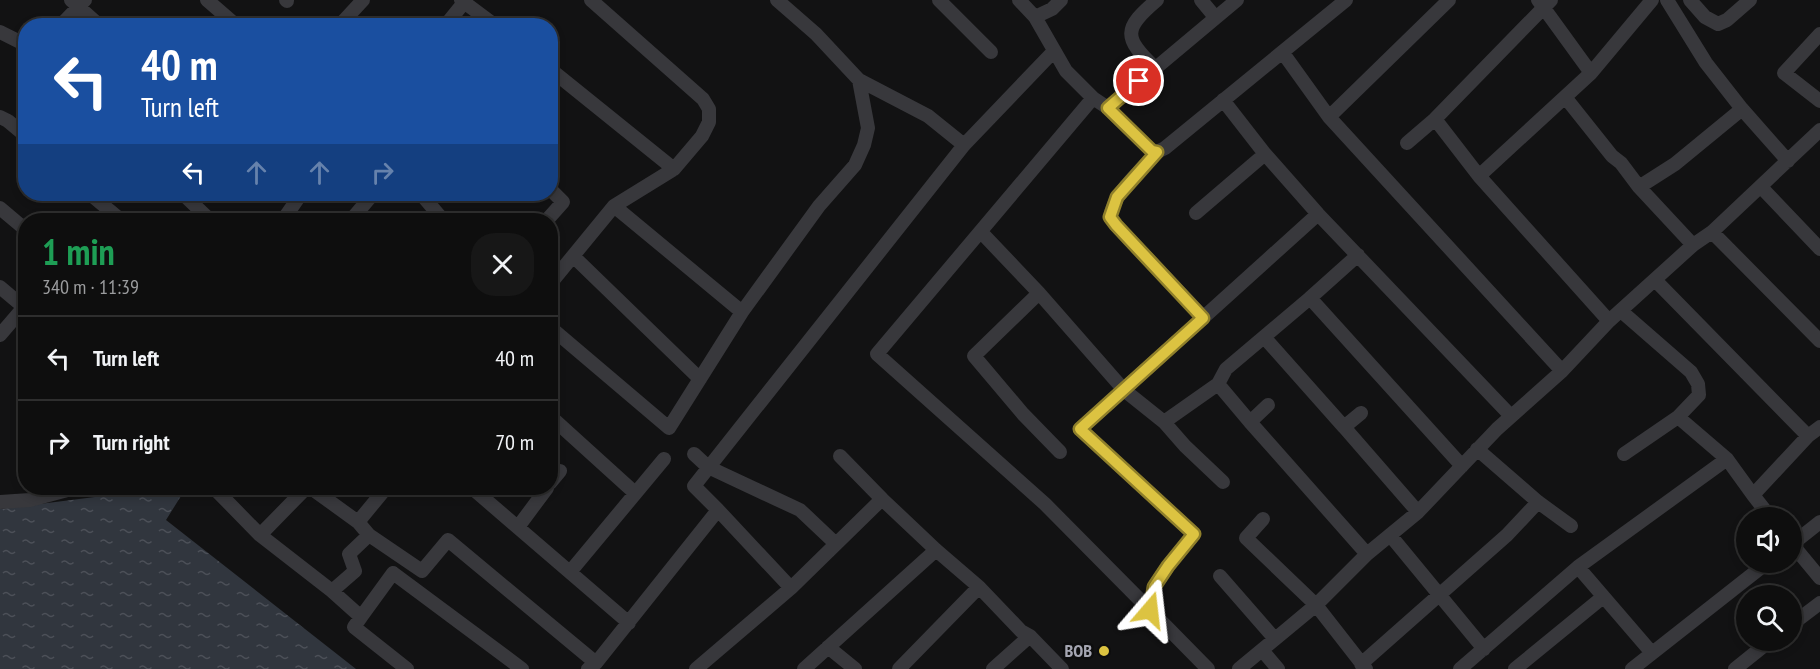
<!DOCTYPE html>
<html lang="en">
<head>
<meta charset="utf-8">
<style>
  :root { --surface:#0e0e0e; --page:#171717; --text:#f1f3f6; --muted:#9b9c9e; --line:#2e2e2e }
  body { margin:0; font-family:"PT Sans Narrow",sans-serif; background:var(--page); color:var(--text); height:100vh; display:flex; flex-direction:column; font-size:22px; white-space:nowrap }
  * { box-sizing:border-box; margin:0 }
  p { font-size:20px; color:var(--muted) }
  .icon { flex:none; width:33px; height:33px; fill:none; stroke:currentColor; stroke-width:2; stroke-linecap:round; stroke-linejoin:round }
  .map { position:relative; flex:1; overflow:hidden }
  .panel { position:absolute; left:18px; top:213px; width:540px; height:282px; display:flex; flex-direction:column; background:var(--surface); border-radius:24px; box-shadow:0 3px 9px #0003,0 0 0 2px var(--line) }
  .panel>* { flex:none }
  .hud { position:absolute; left:18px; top:18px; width:540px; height:183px; border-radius:24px; box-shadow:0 3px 9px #0003,0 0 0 2px var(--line); background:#1a4fa0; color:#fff; overflow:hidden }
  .fabs { position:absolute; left:1736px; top:507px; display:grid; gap:12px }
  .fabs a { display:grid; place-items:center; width:66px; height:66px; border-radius:50%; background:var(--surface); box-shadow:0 3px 9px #0003,0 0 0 2px var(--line); font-size:30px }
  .pin { position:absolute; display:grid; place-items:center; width:51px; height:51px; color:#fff; margin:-26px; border:3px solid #fff; border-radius:50%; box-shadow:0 2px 6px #0007 }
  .me { position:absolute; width:66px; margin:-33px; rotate:17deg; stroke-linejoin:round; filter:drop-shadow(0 0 4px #0008) }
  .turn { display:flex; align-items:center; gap:21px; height:126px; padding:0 24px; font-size:27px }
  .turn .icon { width:78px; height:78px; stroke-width:2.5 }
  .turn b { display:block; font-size:42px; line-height:51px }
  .lanes { display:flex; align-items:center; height:57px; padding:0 24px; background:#0003; justify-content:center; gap:30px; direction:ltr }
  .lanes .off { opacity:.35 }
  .round { display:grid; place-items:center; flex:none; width:63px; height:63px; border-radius:24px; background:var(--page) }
  .overview { display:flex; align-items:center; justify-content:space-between; height:102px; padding:0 24px }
  h1 { font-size:36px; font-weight:700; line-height:45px; color:#1e9e55 }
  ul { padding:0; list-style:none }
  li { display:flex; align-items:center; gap:18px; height:84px; padding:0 24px; border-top:2px solid var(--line) }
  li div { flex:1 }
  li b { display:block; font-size:22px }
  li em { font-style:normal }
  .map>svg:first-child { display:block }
</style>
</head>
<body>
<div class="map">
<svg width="1820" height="669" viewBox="0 0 1820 669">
  <defs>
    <pattern id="water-ripples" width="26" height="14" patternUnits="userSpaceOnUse" patternTransform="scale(1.5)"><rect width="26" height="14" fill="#31363e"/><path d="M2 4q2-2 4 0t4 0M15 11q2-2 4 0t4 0" fill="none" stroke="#4c5058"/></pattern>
  </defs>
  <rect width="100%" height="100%" fill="#121213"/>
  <path fill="url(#water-ripples)" d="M166,488h20l-20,32 190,149h-356v-160z"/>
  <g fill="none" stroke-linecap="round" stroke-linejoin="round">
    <path stroke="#38383c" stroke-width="14" d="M71,0l29,26
      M207,0l30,26
      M286,0l1,1
      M461,0l35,26
      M777,0l39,34 43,46 69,36 36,29
      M939,0l52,52
      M1019,0l16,17 31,54 27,27 15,10 44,43 5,1 8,-4 181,-148
      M1201,0l14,17
      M1449,0l-120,117 233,254
      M1538,0l53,73
      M1667,0l39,63 36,46 46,52
      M1690,0l15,17 13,7 9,-4 23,-20
      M1035,17l17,-8 9,-9
      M60,26l25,-26
      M339,26l24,-26
      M445,26l21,-26
      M0,32l26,13
      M1820,34l-36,39 36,28
      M1283,53l46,64
      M1155,68c-32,-31 -32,-39 2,-68
      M550,69l124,100
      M1565,97l47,59 9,7 18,24 54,58
      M1093,98l-216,256 168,150 105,106
      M1223,100l42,54
      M1108,108l129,-108
      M0,117l8,4 18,15
      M1435,119l44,57
      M1407,143l28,-24 116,-119
      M1157,152c-16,19 -43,40 -47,65l6,8 87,92
      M1639,187l36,-23 67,-55
      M1761,187l59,62
      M90,194l31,26
      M183,194l27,26
      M421,194l22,26
      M614,206l128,106
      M0,208l26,22
      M1196,213l69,-59 53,60 193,202
      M283,220l18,-26
      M351,220l22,-26
      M547,220l16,-18 -13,-13
      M981,232l58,61 85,97 40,32 21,24 38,36
      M1712,232l108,109
      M1358,255l-48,43 152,168
      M573,256l127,123
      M1655,280l153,156
      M550,284l64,-78 60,-37 28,-33 7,-14v-13l-6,-10 -112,-99
      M0,287l26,22
      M1039,293l-65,63 49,58 37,38
      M1621,311l70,61 7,12 1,11 -21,22 -54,37
      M1609,321l-130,-145 112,-103 61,-73
      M550,327l119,101 73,-116 77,-106 36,-41 9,-20 4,-17 -9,-48
      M0,335l24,-28
      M1264,337l80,90
      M1218,384l32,38
      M1268,405l-18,17 117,132
      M1361,413l-17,14 74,85
      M550,416l85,77
      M1678,417l49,42 26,36
      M1164,422l54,-38 8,-15 84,-71
      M1477,449l61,53 33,24
      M694,454l14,13 92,43 36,34
      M840,456l42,43
      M550,483l10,-12
      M214,488l46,47 72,56
      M311,488l47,34 28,-34
      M472,488l157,135
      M0,502l30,-2 45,-12
      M718,510l73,78
      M1771,518l-18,-23 55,-59 12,-9
      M1263,519l-17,19 70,67 50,64
      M358,522l11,13 -20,19 6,17 -23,20 29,26 -7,10 53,42
      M518,527l29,-39
      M260,535l46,-47
      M369,535l53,36 26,-31 148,123
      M1390,535l94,114
      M1791,543l29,35
      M1791,545l29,-23
      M570,572l94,-113
      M1220,576l55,63
      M361,617l32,-44 129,96
      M1791,625l29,-22
      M828,647l27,22
      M1262,650l16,19
      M1652,653l-74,-86 149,-108
      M1361,664l146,-129 31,-33
      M588,669l8,-6 122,-153 -24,-24 270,-341 90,-94
      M696,669l95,-81 91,-89 54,51 43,37 42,44 9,5 32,33
      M804,669l132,-119
      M899,669l80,-82
      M993,669l37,-33
      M1208,669l-58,-59 4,-23 14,-21 26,-32 -114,-105 238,-215
      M1239,669l77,-64 51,-51 51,-42 79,-83 65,-58 47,-50 84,-76 19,-13 108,-102
      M1460,669l118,-102
      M1515,669l88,-72
      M1632,669l136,-107
      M1735,669l36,-29"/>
  </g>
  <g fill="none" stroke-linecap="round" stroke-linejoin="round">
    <g stroke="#8f7f2a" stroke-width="15">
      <path id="route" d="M1139,81l-31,27 44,43 5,1 -40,45 -7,20 6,8 87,93 -123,111 114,105 -26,32 -14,21 -4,23"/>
    </g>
    <use href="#route" stroke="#dcc341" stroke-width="10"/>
  </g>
  <circle fill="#dcc341" stroke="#0d0d0e" stroke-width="2" cx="1104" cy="651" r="6"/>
  <g text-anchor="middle" stroke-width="5" stroke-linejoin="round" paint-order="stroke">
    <g font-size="18" font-weight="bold" fill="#a5a6b2" stroke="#0d0d0e" text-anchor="end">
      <text x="1092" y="657">BOB</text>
    </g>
  </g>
</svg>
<div class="fabs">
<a><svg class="icon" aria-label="sound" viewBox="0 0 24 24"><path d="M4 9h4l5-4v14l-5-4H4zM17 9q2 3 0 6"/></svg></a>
<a><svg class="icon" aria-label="search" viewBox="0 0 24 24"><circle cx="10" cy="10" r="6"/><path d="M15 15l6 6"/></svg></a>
</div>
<div class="pin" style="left:1139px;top:81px;background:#d93025"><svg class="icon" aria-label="arrive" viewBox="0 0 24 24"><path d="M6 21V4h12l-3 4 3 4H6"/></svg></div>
<svg class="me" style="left:1150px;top:610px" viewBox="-20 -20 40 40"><path d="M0-17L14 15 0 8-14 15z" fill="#dcc341" stroke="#fff" stroke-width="4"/></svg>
<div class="hud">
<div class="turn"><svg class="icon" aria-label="left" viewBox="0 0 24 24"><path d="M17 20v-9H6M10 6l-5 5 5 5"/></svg><div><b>40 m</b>Turn left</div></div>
<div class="lanes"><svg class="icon" aria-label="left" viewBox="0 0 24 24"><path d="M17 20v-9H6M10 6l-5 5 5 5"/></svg><svg class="icon off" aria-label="ahead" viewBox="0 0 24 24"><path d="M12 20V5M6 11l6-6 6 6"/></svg><svg class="icon off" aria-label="ahead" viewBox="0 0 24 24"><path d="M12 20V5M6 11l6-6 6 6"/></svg><svg class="icon off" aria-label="right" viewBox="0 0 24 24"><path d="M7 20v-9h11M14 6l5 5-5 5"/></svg></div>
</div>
<section class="panel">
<div class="overview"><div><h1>1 min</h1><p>340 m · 11:39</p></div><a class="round"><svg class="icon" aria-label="close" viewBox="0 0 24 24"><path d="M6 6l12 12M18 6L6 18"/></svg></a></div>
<ul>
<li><svg class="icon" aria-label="left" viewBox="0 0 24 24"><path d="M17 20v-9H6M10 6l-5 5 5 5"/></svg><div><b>Turn left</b></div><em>40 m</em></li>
<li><svg class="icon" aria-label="right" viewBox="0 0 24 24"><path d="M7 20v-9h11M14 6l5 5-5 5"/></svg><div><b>Turn right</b></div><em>70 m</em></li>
</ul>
</section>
</div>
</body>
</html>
